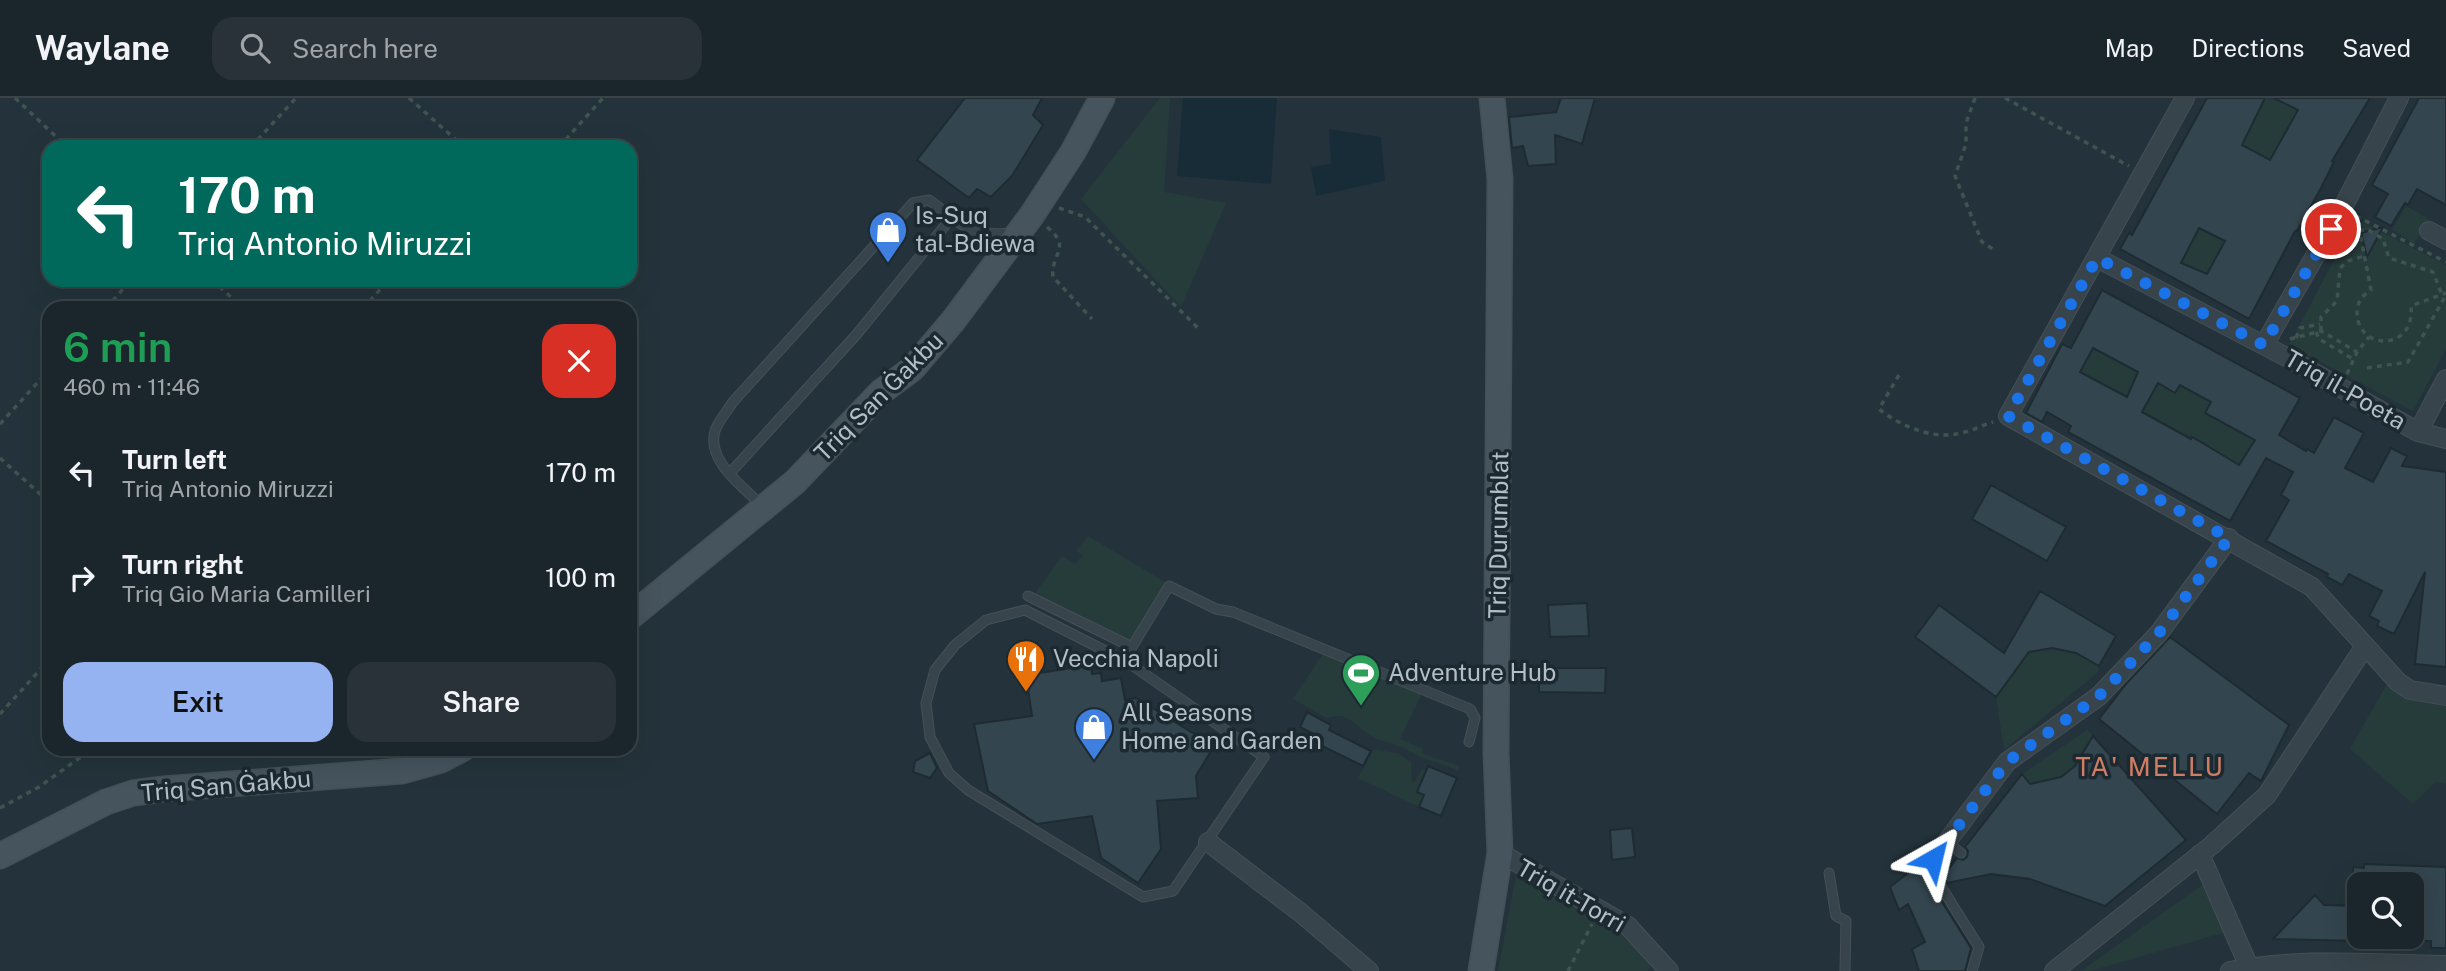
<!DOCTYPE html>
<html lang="en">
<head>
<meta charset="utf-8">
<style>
  :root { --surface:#1b262c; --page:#283238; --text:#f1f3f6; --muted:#a0a5a9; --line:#394348; --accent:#95b2f1 }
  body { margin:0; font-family:"Public Sans",sans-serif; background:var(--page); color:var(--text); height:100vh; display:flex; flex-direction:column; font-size:26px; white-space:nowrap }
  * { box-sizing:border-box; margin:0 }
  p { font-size:23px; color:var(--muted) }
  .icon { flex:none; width:38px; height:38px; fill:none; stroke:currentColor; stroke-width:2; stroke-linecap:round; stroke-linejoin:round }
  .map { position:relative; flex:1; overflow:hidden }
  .panel { position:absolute; left:42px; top:203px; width:595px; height:455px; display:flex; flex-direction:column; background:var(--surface); border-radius:21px; box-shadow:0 7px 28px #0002,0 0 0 2px var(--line) }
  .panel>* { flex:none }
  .guide { position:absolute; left:42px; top:42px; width:595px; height:147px; border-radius:21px; box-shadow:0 7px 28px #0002,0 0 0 2px var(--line); background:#00695c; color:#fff; overflow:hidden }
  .tools { position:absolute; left:2347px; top:774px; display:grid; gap:14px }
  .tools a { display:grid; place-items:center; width:77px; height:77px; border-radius:14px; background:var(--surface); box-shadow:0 7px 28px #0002,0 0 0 2px var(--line); font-size:35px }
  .pin { position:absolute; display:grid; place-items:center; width:60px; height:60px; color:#fff; margin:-30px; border:4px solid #fff; border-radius:50%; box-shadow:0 2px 7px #0007 }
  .me { position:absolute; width:77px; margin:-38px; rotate:37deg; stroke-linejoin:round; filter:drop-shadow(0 0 5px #0008) }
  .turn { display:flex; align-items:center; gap:24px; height:147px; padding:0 21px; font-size:32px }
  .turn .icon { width:91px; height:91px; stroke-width:2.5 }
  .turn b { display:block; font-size:49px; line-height:60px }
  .round { display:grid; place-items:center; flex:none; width:74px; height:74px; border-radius:21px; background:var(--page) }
  .head { display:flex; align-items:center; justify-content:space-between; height:119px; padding:0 21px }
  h1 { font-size:42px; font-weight:600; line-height:52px; color:#1e9e55 }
  .button { display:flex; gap:14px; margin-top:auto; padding:14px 21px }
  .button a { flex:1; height:80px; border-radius:21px; background:var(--accent); color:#111; font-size:28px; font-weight:600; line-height:80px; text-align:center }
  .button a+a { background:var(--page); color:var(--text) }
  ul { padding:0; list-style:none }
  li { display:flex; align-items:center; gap:21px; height:105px; padding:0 21px }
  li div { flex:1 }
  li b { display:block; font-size:26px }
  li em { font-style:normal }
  header { display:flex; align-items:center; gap:42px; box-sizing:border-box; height:98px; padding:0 35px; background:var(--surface); border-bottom:2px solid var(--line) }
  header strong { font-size:33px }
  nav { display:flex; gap:38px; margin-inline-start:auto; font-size:24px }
  .search { width:490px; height:63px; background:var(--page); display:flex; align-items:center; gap:18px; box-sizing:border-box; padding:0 24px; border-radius:21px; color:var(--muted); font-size:26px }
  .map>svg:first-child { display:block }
</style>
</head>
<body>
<header>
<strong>Waylane</strong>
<div class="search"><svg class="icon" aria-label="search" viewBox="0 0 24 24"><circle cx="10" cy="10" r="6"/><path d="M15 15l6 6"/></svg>Search here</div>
<nav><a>Map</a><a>Directions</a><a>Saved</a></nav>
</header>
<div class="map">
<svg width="2446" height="873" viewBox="0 0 2446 873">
  <rect width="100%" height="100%" fill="#24333b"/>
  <path fill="#263c3a" d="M1160,0h10l-6,94 62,11 -45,104 -100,-108z
    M2265,0l6,2 29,-2 -5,10 3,2 -91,164 -25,-12 18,-34 49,-79 -8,-5z
    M2406,108l23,13 -15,24 -22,-13z
    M2364,125l82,42v84l-33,62 -124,-66 63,-119z
    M2093,250l82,44 5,-8 31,17 -6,12 33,18 39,9 -10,19 -19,-9 -9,15 -15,-9 -5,8 -16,-9 5,-10 -66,-33 4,-8 -18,-9 -1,2 -47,-25z
    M1088,438l77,46 -35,60 -97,-46 29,-40 13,8 8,-9 -7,-4z
    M2052,550l24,5 23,13 -1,6 -94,78 -8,-53 30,-45z
    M1325,553l97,42 -22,46 23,10v5l36,12 -1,5c-12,-7 -25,-9 -37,-14 -8,-4 -17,-9 -25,-12 -9,-4 -18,-4 -26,-10 -17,-11 -22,-24 -43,-17l-34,-19z
    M2387,586l24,16 35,6v78l-10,-3 -23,23 -63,-55z
    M2087,632l6,6c-20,34 -22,41 -63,48l-8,-10z
    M1374,651l25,5 12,8 1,20 2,1 8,-14 4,1 -2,25 -5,12 -61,-29z
    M1516,777l15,11 94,46 26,33 -3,6h-150z
    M2202,787l24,47 -136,39h-9z"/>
  <path fill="#182c38" d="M1183,0h94l-6,86 -94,-8z
    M1329,31l52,8 4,44 -69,15 -5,-29 20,-3z"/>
  <path fill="#33454f" stroke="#1f2b32" stroke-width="2" fill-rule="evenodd" d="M965,0h77l-9,17 10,10 -31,51 -21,21 -14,-8 -8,9 -52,-38z
    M1561,0h34l-13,46 -27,-9 1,29 -28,2 -5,-20 -11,2 -3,-31 47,-5z
    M2207,0h58l-23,47 28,15 28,-50 -24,-12h96l-38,63 2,1 -13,26 -24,43h-2l-46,88 -129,-70 9,-16 3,2zM2199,130l26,13 -18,33 -26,-11z
    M2419,0h27v107l-29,-16 -9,16 -3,-2 -14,23 -16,-9 13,-23 -16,-9z
    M2383,129l-16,30 -6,-24z
    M2102,192l198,108 -21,37 27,16 1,-2 7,4 20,-36 30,16 -19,35 28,14 18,-34 16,8 -5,10 44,6v195l-31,-3 10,-92 -31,62 -17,-8 2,-5 -10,-5 13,-25 -33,-17 -7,11 -15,-8 1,-3 -62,-33 23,-41 -8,-5 12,-23 -27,-14 -36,63 -162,-89 3,-6 -24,-14 -5,10 -16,-9 36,-69 9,4zM2093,250l45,24 -11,25 -47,-25zM2158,285l17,10 5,-8 31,17 -6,11 50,27 -16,25 -33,-20 -14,-8 -1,2 -49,-27z
    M1991,387l75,42 -19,34 -75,-42z
    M2040,493l76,45 -17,30 -23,-13 -24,-5 -23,4 -33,45 -81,-60 24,-32 65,48z
    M1587,505l2,33 -39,1 -2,-32z
    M2170,539l119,88 -28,56 -12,-8 -32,41 -118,-95 27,-35z
    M1091,567l1,9 9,-1 1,8 19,-3 4,22 11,-2 78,48 -18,30 2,22 -41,3 4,48 -23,34 -37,-25 -9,-42 -55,8 -49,-33 -14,-67 58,-8 -6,-41z
    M1539,570h67l-1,25 -66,-1z
    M1307,614l24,13 -2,5 42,21 -8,15 -43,-21 3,-6 -23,-12z
    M2093,638l93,104 -81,66 -75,-27 -39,-5 -44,9 -4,-7 14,-18 6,2 4,-3 1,-6 -3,-4 57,-73 8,10 31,-7 14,-11z
    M930,655l7,15 -7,10 -17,-6 2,-11z
    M1428,668l29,12 -16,38 -22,-9 5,-12 -7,-3z
    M1632,730l3,29 -23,3 -2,-30z
    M1922,764v8l49,78 -6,23h-46l-7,-22 13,-7 -17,-38 -9,6 -9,-23z
    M2364,766l82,3v81h-15v-7h-19v-57h-59v-17l11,1z
    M2315,797l9,10 35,1v35l-86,-2z"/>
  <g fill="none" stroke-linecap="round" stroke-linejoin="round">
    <g stroke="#445057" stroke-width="11">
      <path id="lane" d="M730,375l127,-139 95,-117
        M762,408c-18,-19 -56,-45 -47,-75 3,-10 12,-19 17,-28l181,-200 16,-3c34,25 39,37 84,33
        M1028,498l104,51 37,-61 47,23 17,3 237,97 5,9 -6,24
        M1025,512l104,53 135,94 -91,134 -30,6 -175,-107 -19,-17 -19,-36 -4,-34 9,-33 20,-25 31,-25z
        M1947,744l14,11
        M1928,768l51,81 -7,24
        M1829,775l7,43 10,5 -1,50"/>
    </g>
    <g stroke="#445057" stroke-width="20">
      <path id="street" d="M2185,0l-177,318 304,171 86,95 12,8 36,6
        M2429,133l17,9
        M2097,160l193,101 128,73 28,7
        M2264,247l78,-136 57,-111
        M2418,334l28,-53
        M1208,744l93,71 68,58
        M1500,755l128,73 41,45
        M2200,756l49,113
        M1933,762l74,-98 92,-66 60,-63 70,-95
        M2054,873l158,-126 55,-50 98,-149
        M2230,873c70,-14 145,-7 216,-6"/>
    </g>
    <g stroke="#445057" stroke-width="27">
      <path id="secondary" d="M630,519l165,-135 86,-90 31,-23 41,-48 79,-106 41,-63 29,-54
        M0,758l106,-54 27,-9 31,-4 238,-18 39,-11 21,-11
        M1481,873l19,-118 -4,-100 4,-574 -8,-81"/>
    </g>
    <path stroke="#3f5451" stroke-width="3.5" stroke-dasharray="5 5" stroke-linecap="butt" d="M15,0l52,49
      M409,0l55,49
      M1975,0l-9,25v21l-11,32 27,66 14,9
      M2005,0l124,68
      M251,49l45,-49
      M559,49l44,-49
      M1059,110l26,9 115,113
      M2356,118l90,46
      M2357,119l14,73c-8,5 -14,12 -14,22 0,40 59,39 54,-6l35,-13
      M1047,129c26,21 3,27 6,50l39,42
      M2359,133l8,-2 16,10 6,19 44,14 9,23
      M212,182l31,28
      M106,210l25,-28
      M363,210l26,-28
      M2321,233v-14l16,-16 3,-33 8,-7 16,-5
      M2316,234l3,7 34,20
      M2296,240l4,-10 20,-4
      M2290,241l31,-8 36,21
      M2367,270l41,-6 38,-67
      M2347,276l10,-22 12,-15
      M1899,277l-20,34c20,16 51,30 77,25 13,-2 25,-8 37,-12
      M0,326l49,-54
      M0,360l49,44
      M0,616l49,-54
      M0,710l39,-21 53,-38
      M1568,873l24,-47"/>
    <use href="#lane" stroke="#38444b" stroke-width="9"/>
    <use href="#street" stroke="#38444b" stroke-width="18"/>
    <use href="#secondary" stroke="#46545e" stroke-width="24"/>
  </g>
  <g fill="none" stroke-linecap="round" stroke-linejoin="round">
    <path stroke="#1a73e8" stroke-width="12" stroke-dasharray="0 21.6" d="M1933,761l74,-97 92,-66 60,-63 70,-95 -221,-122 89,-158 167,87 67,-116"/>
  </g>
  <defs>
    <g id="shop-pin" transform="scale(2.0125)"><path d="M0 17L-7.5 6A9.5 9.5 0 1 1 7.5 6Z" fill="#3f7fe0" stroke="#1d2930"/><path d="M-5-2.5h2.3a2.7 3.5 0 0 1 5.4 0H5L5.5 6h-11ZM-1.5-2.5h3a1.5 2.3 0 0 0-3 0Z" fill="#fff"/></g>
    <g id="restaurant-pin" transform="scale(2.0125)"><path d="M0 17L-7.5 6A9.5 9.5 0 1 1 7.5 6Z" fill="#e8710a" stroke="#1d2930"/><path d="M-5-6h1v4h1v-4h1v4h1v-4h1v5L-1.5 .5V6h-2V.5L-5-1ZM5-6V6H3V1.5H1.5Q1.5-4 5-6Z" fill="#fff"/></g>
    <g id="stadium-pin" transform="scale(2.0125)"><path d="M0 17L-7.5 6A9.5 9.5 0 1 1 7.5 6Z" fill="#2e9e5b" stroke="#1d2930"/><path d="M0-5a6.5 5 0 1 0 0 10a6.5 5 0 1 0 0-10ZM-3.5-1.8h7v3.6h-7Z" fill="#fff"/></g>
  </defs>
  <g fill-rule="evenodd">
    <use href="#shop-pin" x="888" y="132"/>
    <use href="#restaurant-pin" x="1026" y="561"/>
    <use href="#stadium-pin" x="1361" y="575"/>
    <use href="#shop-pin" x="1094" y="629"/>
  </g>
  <g text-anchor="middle" stroke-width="7" stroke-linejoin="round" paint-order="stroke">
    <g font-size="24" fill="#b3bfc7" stroke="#1d2930" text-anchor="start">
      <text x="915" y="126">Is-Suq<tspan x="915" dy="28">tal-Bdiewa</tspan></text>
      <text x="1053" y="569">Vecchia Napoli</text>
      <text x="1388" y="583">Adventure Hub</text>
      <text x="1121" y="623">All Seasons<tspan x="1121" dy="28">Home and Garden</tspan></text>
    </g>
    <g font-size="24" fill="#b3bfc7" stroke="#1d2930">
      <text transform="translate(2345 292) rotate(30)" y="8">Triq il-Poeta</text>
      <text transform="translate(879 299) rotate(-45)" y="8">Triq San Ġakbu</text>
      <text transform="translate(1499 437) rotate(-89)" y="8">Triq Durumblat</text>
      <text transform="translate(226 688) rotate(-5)" y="8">Triq San Ġakbu</text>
      <text transform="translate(1571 798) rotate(30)" y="8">Triq it-Torri</text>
    </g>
    <g font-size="26" letter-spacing="2" fill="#cf7d65" stroke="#1d2930">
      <text x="2150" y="678">TA' MELLU</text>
    </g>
  </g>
</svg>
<div class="tools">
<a><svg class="icon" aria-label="search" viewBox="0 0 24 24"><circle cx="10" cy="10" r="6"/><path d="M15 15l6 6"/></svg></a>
</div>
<div class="pin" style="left:2331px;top:131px;background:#d93025"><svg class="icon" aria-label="arrive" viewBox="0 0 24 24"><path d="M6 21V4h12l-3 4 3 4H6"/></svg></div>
<svg class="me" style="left:1933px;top:761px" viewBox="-20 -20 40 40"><path d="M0-17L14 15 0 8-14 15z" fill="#1a73e8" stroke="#fff" stroke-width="4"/></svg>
<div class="guide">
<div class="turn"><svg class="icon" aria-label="left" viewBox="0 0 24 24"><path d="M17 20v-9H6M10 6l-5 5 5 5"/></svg><div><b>170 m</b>Triq Antonio Miruzzi</div></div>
</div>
<section class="panel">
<div class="head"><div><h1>6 min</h1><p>460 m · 11:46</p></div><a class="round" style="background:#d93025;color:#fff"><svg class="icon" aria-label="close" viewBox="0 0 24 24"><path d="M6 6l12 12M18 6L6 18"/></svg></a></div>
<ul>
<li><svg class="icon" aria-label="left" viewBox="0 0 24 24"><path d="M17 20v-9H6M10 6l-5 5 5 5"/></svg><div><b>Turn left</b><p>Triq Antonio Miruzzi</p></div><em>170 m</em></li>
<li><svg class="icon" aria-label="right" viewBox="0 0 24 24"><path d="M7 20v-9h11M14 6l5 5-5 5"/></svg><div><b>Turn right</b><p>Triq Gio Maria Camilleri</p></div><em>100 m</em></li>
</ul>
<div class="button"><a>Exit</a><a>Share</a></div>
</section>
</div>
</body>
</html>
